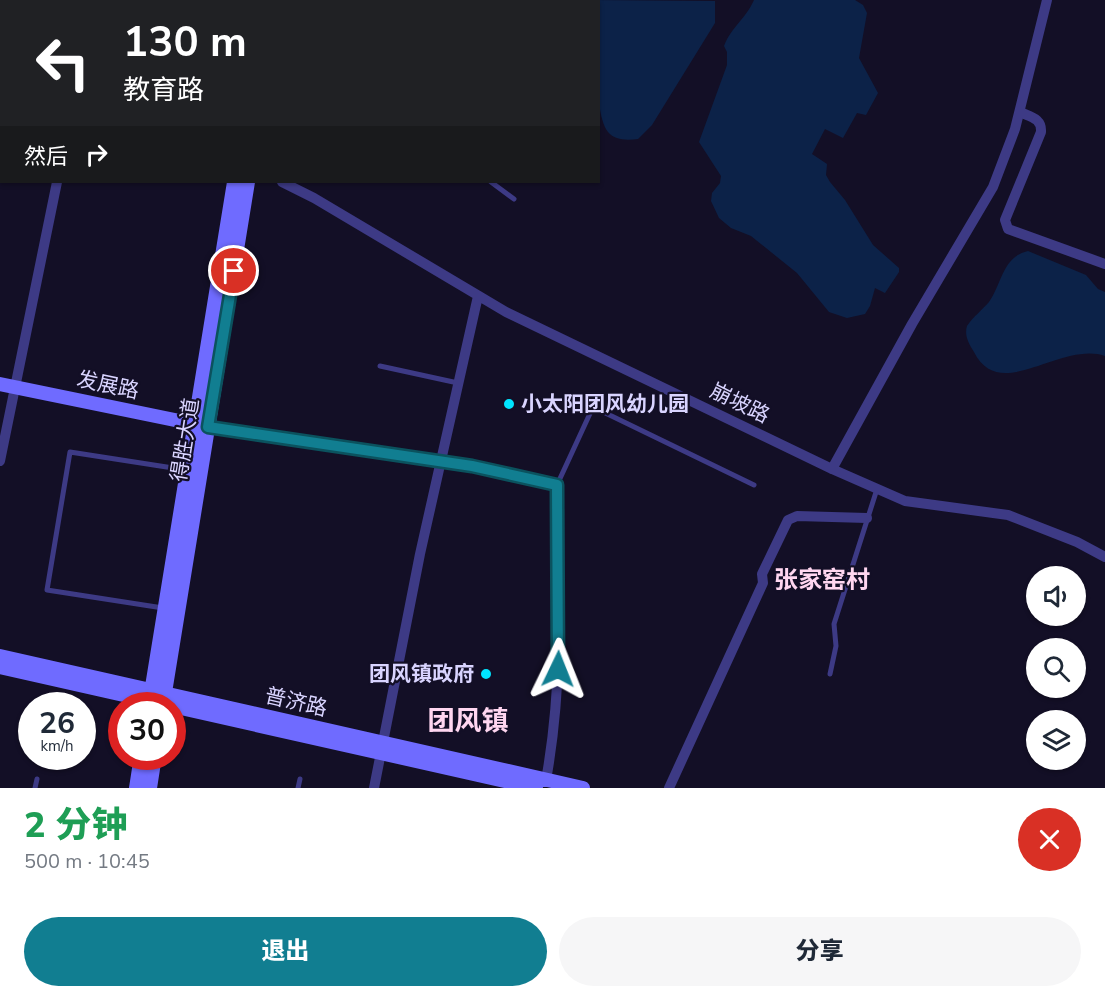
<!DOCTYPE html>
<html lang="zh">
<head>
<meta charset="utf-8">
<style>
  :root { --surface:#fff; --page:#f6f6f7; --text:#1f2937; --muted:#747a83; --accent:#117e91 }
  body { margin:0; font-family:"Nunito Sans","Noto Sans SC",sans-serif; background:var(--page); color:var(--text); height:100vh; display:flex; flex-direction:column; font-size:22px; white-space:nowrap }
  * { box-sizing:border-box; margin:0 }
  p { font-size:20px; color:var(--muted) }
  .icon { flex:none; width:33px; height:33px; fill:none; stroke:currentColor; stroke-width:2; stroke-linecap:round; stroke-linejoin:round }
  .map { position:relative; height:788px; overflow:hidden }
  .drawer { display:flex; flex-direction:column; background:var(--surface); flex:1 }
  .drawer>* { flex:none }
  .hud { position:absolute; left:0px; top:0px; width:600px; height:183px; box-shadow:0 2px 4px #0004; background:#202124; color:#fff; overflow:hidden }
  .fabs { position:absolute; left:1026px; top:566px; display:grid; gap:12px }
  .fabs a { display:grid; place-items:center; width:60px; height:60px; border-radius:50%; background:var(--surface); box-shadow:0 2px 4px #0004; font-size:30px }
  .speed { position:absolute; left:18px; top:692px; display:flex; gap:12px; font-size:30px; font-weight:700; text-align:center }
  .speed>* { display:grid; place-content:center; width:78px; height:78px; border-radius:50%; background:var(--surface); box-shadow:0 2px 4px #0004; line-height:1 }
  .speed small { font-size:15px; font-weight:400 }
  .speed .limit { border:9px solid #d22; background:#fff; color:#111 }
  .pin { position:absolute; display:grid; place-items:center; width:51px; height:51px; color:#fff; margin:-26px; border:3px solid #fff; border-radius:50%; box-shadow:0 2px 6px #0007 }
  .me { position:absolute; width:66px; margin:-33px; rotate:2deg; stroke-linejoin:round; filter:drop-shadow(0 0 4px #0008) }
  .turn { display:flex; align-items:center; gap:21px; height:126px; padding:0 24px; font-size:27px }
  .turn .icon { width:78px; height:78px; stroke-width:2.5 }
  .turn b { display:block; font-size:42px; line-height:51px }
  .then { display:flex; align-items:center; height:57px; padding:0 24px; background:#0003; gap:12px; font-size:22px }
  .round { display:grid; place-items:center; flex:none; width:63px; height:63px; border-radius:32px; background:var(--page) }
  .head { display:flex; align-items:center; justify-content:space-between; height:102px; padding:0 24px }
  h1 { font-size:36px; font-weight:800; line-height:45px; color:#1e9e55 }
  .cta { display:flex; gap:12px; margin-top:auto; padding:12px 24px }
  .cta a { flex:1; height:69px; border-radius:36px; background:var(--accent); color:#fff; font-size:24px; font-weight:800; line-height:69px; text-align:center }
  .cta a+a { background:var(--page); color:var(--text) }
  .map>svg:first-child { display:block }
</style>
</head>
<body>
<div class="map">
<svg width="1105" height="788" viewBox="0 0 1105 788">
  <rect width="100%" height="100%" fill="#130f26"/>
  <path fill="#0c2248" d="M591,0l124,1v22l-63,102 -14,14c-10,1 -23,2 -30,-7 -16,-20 -10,-102 -10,-130z
    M754,0h101l8,5 4,8 -8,45 19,35 -12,22 -9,-2 -14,25 -18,-9 -13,25 15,10 -1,11 4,7 15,18 28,45 26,23v4l-14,21 -10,-5 -5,18 -5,8 -18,4 -18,-6 -32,-39 -46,-37 -20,-8 -12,-10 -8,-17 1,-8 8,-10 1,-7 -22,-34 28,-77v-13l-3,-6c8,-20 21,-26 30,-46z
    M1028,251l58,24 12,14 7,3v64c-45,-15 -105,48 -131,-4 -5,-8 -10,-16 -7,-26 6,-9 15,-16 22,-24 13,-18 13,-45 39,-51z"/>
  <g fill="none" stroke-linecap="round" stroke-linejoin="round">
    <path stroke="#3d3a85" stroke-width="5" d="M339,0l9,2
      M491,182l23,17
      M380,366l78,17
      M557,485l36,-78 161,78
      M163,608l-116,-18 23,-138 116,18
      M830,674l6,-28 -2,-22 43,-135
      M35,788l2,-9
      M298,788l2,-9"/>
    <path stroke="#3d3a85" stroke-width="10" d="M1020,112c10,5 22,6 21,20l-36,88 3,9 97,35
      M0,122l2,1
      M282,182l32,16 192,114 326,157 73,32 103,14 69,27 28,15
      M208,427l264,39 85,19c2,98 7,197 -11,295
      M0,461l57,-279
      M832,469l80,-145 81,-137 22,-58 32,-129
      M374,788l46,-234 58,-258
      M669,788l94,-205 -1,-9 26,-54 9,-4 70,2"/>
    <path stroke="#6f6bff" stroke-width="14" d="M263,2l1,-2
      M278,2v-2
      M0,384l204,42
      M0,656l583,132
      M0,667l159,36
      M149,705l85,-523
      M163,705l85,-523
      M172,706l364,82
      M136,788l5,-32
      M150,788l5,-32"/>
  </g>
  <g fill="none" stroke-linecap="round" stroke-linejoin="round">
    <g stroke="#0b525e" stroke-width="15">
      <path id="route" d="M234,271l-26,156 264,39 85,19 1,184"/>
    </g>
    <use href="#route" stroke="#117e91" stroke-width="10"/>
  </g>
  <g fill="#00e5ff" stroke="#130f26" stroke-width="2">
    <circle cx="509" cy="404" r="6"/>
    <circle cx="486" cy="674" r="6"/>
  </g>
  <g text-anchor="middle" stroke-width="4.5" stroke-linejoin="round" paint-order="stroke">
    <g font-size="21" fill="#d9d4ff" stroke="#130f26">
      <text transform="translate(108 385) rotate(12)" y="7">发展路</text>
      <text transform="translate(740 403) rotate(26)" y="7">崩坡路</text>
      <text transform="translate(185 440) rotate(-81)" y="7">得胜大道</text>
      <text transform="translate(296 702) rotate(13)" y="7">普济路</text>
    </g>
    <g font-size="21" font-weight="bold" fill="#d9d4ff" stroke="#130f26" text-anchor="start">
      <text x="521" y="411">小太阳团风幼儿园</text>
      <text x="474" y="681" text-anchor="end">团风镇政府</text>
    </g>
    <g font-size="24" font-weight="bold" fill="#ffd6f0" stroke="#130f26">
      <text x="822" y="588">张家窑村</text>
    </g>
    <g font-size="27" font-weight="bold" fill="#ffd6f0" stroke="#130f26">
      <text x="468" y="730">团风镇</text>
    </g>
  </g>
</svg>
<div class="fabs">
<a><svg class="icon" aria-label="sound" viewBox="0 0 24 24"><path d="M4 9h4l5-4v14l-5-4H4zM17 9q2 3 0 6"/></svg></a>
<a><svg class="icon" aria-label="search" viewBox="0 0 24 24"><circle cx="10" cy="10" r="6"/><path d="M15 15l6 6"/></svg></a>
<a><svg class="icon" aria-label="layers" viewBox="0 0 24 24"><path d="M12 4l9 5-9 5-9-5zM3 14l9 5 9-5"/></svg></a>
</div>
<div class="speed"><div>26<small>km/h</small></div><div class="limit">30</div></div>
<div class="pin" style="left:234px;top:271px;background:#d93025"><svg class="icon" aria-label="arrive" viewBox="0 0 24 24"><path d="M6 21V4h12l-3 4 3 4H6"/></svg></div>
<svg class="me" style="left:558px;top:669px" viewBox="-20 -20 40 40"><path d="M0-17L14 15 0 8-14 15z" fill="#117e91" stroke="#fff" stroke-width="4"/></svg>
<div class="hud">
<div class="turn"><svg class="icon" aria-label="left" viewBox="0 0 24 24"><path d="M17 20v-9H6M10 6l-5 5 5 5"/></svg><div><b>130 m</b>教育路</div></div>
<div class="then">然后<svg class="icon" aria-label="right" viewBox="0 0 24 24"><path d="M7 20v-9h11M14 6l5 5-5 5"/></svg></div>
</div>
</div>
<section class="drawer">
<div class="head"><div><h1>2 分钟</h1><p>500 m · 10:45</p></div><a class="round" style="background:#d93025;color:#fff"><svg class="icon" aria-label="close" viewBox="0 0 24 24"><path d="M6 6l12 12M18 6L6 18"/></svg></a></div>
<div class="cta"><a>退出</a><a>分享</a></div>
</section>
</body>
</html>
